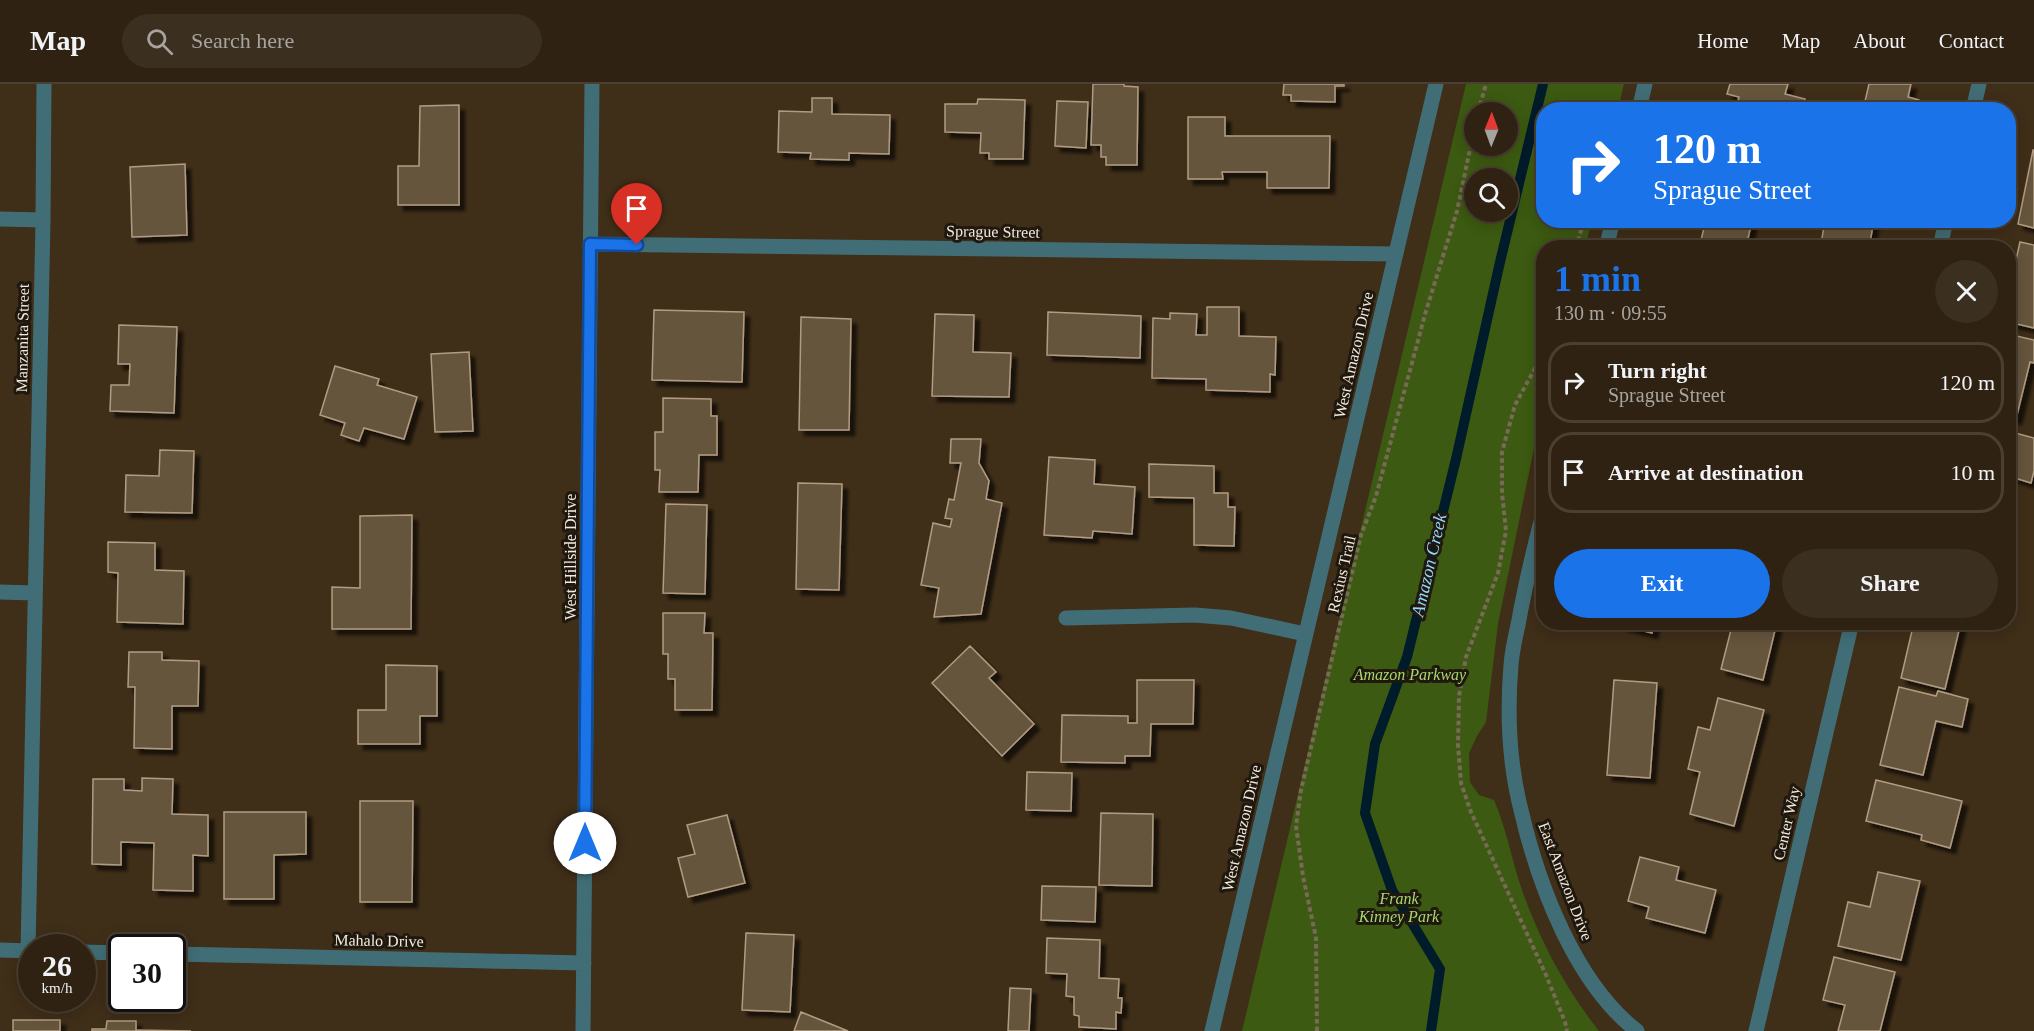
<!DOCTYPE html>
<html lang="en">
<head>
<meta charset="utf-8">
<style>
  :root { --surface:#2f2212; --page:#3b2f20; --text:#f1f3f6; --muted:#a7a49f; --line:#4a3f32; --accent:#1a73e8 }
  body { margin:0; font-family:"Times New Roman",serif; background:var(--page); color:var(--text); height:100vh; display:flex; flex-direction:column; font-size:22px; white-space:nowrap }
  * { box-sizing:border-box; margin:0 }
  p { font-size:20px; color:var(--muted) }
  .icon { flex:none; width:33px; height:33px; fill:none; stroke:currentColor; stroke-width:2; stroke-linecap:round; stroke-linejoin:round }
  .map { position:relative; flex:1; overflow:hidden }
  .panel { position:absolute; left:1536px; top:156px; width:480px; height:390px; display:flex; flex-direction:column; background:var(--surface); border-radius:24px; box-shadow:0 3px 15px #0003,0 0 0 2px var(--line) }
  .panel>* { flex:none }
  .banner { position:absolute; left:1536px; top:18px; width:480px; height:126px; border-radius:24px; box-shadow:0 3px 15px #0003,0 0 0 2px var(--line); background:#1a73e8; color:#fff; overflow:hidden }
  .needle { width:39px; rotate:1deg }
  .fabs { position:absolute; left:1464px; top:18px; display:grid; gap:12px }
  .fabs a { display:grid; place-items:center; width:54px; height:54px; border-radius:50%; background:var(--surface); box-shadow:0 3px 15px #0003,0 0 0 2px var(--line); font-size:30px }
  .speed { position:absolute; left:18px; top:850px; display:flex; gap:12px; font-size:30px; font-weight:700; text-align:center }
  .speed>* { display:grid; place-content:center; width:78px; height:78px; border-radius:50%; background:var(--surface); box-shadow:0 3px 15px #0003,0 0 0 2px var(--line); line-height:1 }
  .speed small { font-size:15px; font-weight:400 }
  .speed .limit { border:3px solid #111; border-radius:9px; background:#fff; color:#111 }
  .pin { position:absolute; display:grid; place-items:center; width:51px; height:51px; color:#fff; margin:-62px -26px; border-radius:50% 50% 50% 0; rotate:-45deg; box-shadow:0 0 6px #0007 }
  .pin .icon { rotate:45deg }
  .me { position:absolute; width:66px; margin:-33px; rotate:0deg; stroke-linejoin:round; filter:drop-shadow(0 0 4px #0008) }
  .turn { display:flex; align-items:center; gap:21px; height:126px; padding:0 18px; font-size:27px }
  .turn .icon { width:78px; height:78px; stroke-width:2.5 }
  .turn b { display:block; font-size:42px; line-height:51px }
  .round { display:grid; place-items:center; flex:none; width:63px; height:63px; border-radius:32px; background:var(--page) }
  .head { display:flex; align-items:center; justify-content:space-between; height:102px; padding:0 18px }
  h1 { font-size:36px; font-weight:700; line-height:45px; color:var(--accent) }
  .button { display:flex; gap:12px; margin-top:auto; padding:12px 18px }
  .button a { flex:1; height:69px; border-radius:36px; background:var(--accent); color:#fff; font-size:24px; font-weight:700; line-height:69px; text-align:center }
  .button a+a { background:var(--page); color:var(--text) }
  ul { padding:0; list-style:none }
  li { display:flex; align-items:center; gap:18px; height:81px; margin:0 12px 9px; padding:0 6px; border:3px solid var(--line); border-radius:24px }
  li div { flex:1 }
  li b { display:block; font-size:22px }
  li em { font-style:normal }
  header { display:flex; align-items:center; gap:36px; box-sizing:border-box; height:84px; padding:0 30px; background:var(--surface); border-bottom:2px solid var(--line) }
  header strong { font-size:28px }
  nav { display:flex; gap:33px; margin-inline-start:auto; font-size:21px }
  .search { width:420px; height:54px; background:var(--page); display:flex; align-items:center; gap:15px; box-sizing:border-box; padding:0 21px; border-radius:33px; color:var(--muted); font-size:22px }
  .map>svg:first-child { display:block }
</style>
</head>
<body>
<header>
<strong>Map</strong>
<div class="search"><svg class="icon" aria-label="search" viewBox="0 0 24 24"><circle cx="10" cy="10" r="6"/><path d="M15 15l6 6"/></svg>Search here</div>
<nav><a>Home</a><a>Map</a><a>About</a><a>Contact</a></nav>
</header>
<div class="map">
<svg width="2034" height="947" viewBox="0 0 2034 947">
  <defs>
    <filter id="shadow"><feDropShadow dx="5.5" dy="5.5" stdDeviation="1.5" flood-color="#0009"/></filter>
  </defs>
  <rect width="100%" height="100%" fill="#3f2e18"/>
  <path fill="#3c5a11" fill-rule="evenodd" d="M1466,0h158l-6,25 -74,1v110l48,1 -7,26 -41,1 -1,156 -45,220 -12,98 -9,14 -8,17 1,29 9,13 15,5c13,30 18,62 29,93 18,50 43,96 76,138h-357zM1474,28h34v34h-34zM1474,94h34v34h-34z"/>
  <g fill="none" stroke-linecap="round" stroke-linejoin="round">
    <path stroke="#001b2a" stroke-width="10" d="M1431,947l9,-62 -48,-79 -27,-77 10,-69 32,-87 49,-198 44,-197 43,-178"/>
  </g>
  <path fill="#66543d" stroke="#b19c83" stroke-width="1.5" filter="url(#shadow)" d="M1093,0h31v2l14,1 -1,78h-31v-8h-5v-12h-10z
    M1284,0h60v2h-9v16l-44,-1v-6h-8z
    M1730,0h58l-3,10 20,5 -2,11h-67l3,-13 -12,-3z
    M1869,0h42l-3,13 11,3 -3,10h-53z
    M812,14h20v16l58,1 -1,39 -40,-1v7l-39,-1 1,-6 -33,-1 1,-41 33,1z
    M978,15l47,1 -2,59h-34v-6h-9l1,-20 -36,-1v-28h32z
    M1057,17l31,1 -2,46 -31,-2z
    M459,21v100h-61v-39h21l1,-60z
    M1188,33h37v19h105l-1,52h-62v-16h-45l1,7h-35z
    M2033,66h1v78l-16,-4z
    M185,80l2,71 -55,2 -2,-70z
    M1706,136h46l-6,28h-47z
    M1825,136h49l-5,28h-59l1,-7 10,3z
    M2020,158l14,3v83l-26,-6v-64l8,2z
    M1207,223h32v29l37,1 -1,38 -5,-1v18l-64,-2v-11l-54,-1 1,-60 17,1v-6l27,1 -1,21h11z
    M654,226l90,2 -2,70 -90,-2z
    M1048,228l93,4 -1,42 -93,-3z
    M935,230l39,1 -1,37 38,1 -2,44 -77,-1z
    M801,233l50,2 -2,111h-50z
    M119,241l58,2 -3,86 -64,-2 1,-26h18l1,-21h-12z
    M2008,250l26,6v23l-4,-1 -14,57 -8,-2z
    M469,268l4,79 -38,1 -4,-78z
    M335,282l44,13 -2,6 40,12 -13,42 -40,-11 -5,13 -18,-6 4,-12 -25,-8z
    M663,314l48,1v17h6v39h-18l-1,37h-39l1,-22h-5v-38h8z
    M2008,347l26,7v33l-3,12 -23,-7z
    M951,355h30l-2,24 10,18 -3,18 16,4 -21,111 -47,3 5,-29 -18,-3 12,-62 17,4 2,-8 -7,-1 4,-19 5,1 7,-37h-11z
    M160,366l34,1 -2,62 -67,-1 1,-37 33,1z
    M1049,373l46,3 -1,24 41,3 -3,47 -39,-3 -1,7 -48,-3z
    M1149,380l65,2v27h14v14h7l-1,39 -40,-1v-47l-45,-1z
    M798,399l44,1 -3,106 -43,-1z
    M666,420l41,1 -2,89 -42,-1z
    M412,431l-1,114h-79v-42l28,1v-72z
    M108,458l47,1v27l29,1 -1,53 -66,-2 1,-49 -10,-1z
    M663,529h42l-1,20h9l-1,77h-37v-31h-7v-25h-5z
    M1621,538h34l-3,11 -31,-8z
    M1733,538h44l-14,58 -42,-11z
    M1914,538h47l-16,67 -44,-11z
    M970,562l26,26 -7,6 45,46 -32,32 -70,-73z
    M129,568h33v8l37,1 -1,45h-26v43l-38,-1 1,-61h-7z
    M386,581l51,1v50h-17v28h-62v-34h28z
    M1137,596h57l-1,44h-42l-1,32h-25v7l-64,-1 1,-47 66,1v7h9z
    M1614,596l43,3 -7,95 -43,-3z
    M1899,603l37,9 2,-5 30,8 -6,28 -26,-6 -13,54 -43,-10z
    M1718,614l46,12 -30,116 -44,-12 10,-42 -12,-3 10,-42 12,3z
    M1027,688l45,1 -1,38 -45,-1z
    M142,694l31,1 -1,35 36,1v41l-15,-1v36l-40,-1 1,-47 -33,-1v23l-29,-1 1,-85h31v11l18,1z
    M1876,696l86,21 -12,47 -29,-8 1,-5 -56,-14z
    M360,717h53l-1,101h-52z
    M224,728h82v42l-32,1v44h-50z
    M1101,729l52,1 -1,72 -53,-1z
    M727,731l18,68 -57,14 -10,-39 17,-4 -8,-29z
    M1640,773l39,10 -3,13 40,10 -11,43 -59,-15 3,-11 -21,-6z
    M1878,788l42,9 -19,79 -63,-14 10,-44 22,5z
    M1042,802l54,1 -1,35 -54,-2z
    M746,849l48,2 -4,77 -48,-2z
    M1047,854l53,2 -1,38 20,1 -1,19h4l-1,15 -5,-1v17l-37,-2v-11l-5,-1v-18l-8,-1 1,-22 -21,-1z
    M1834,873l61,15 -15,59h-42l7,-26 -22,-5z
    M1010,904l21,1 -2,42h-21z
    M801,928l47,19h-54z
    M13,936h47v11h-47z
    M107,937h29v9l55,1h-99v-2h14z"/>
  <g fill="none" stroke-linecap="round" stroke-linejoin="round">
    <path stroke="#796a57" stroke-width="4" stroke-dasharray="4.5 3" stroke-linecap="butt" d="M1478,28l8,-28
      M1576,164l8,-28
      M1544,263l-5,14 -24,44 -13,47v41l4,38 -8,42 -32,84 -7,39 -1,49 3,38 10,29 75,163 19,47 2,9
      M1317,947l-1,-93 -13,-62 -7,-50 5,-36 60,-255 15,-39 50,-185 31,-100 17,-81"/>
    <path stroke="#416e76" stroke-width="15" d="M1639,26l6,-26
      M1973,26l6,-26
      M0,135l43,1
      M590,160l806,10
      M1606,164l7,-28
      M1940,164l6,-28
      M1544,426c-10,38 -19,76 -26,115 -3,13 -6,27 -7,40 -4,48 -2,98 10,145 17,74 54,173 116,221
      M0,508l34,1
      M1066,534l129,-3 36,3 74,16
      M0,866l32,1
      M28,867l15,-731 1,-136
      M82,868l40,1
      M172,870l412,9
      M583,947l9,-947
      M1212,947l224,-947
      M1756,947l96,-409"/>
  </g>
  <g fill="none" stroke-linecap="round" stroke-linejoin="round">
    <g stroke="#114b97" stroke-width="15">
      <path id="route" d="M585,759l5,-599 47,1"/>
    </g>
    <use href="#route" stroke="#1a73e8" stroke-width="10"/>
  </g>
  <g text-anchor="middle" stroke-width="6" stroke-linejoin="round" paint-order="stroke">
    <g font-size="16" fill="#f5eadd" stroke="#1f180e">
      <text transform="translate(993 147) rotate(1)" y="6">Sprague Street</text>
      <text transform="translate(22 254) rotate(-89)" y="6">Manzanita Street</text>
      <text transform="translate(1353 271) rotate(-77)" y="6">West Amazon Drive</text>
      <text transform="translate(570 473) rotate(-90)" y="6">West Hillside Drive</text>
      <text transform="translate(1341 490) rotate(-77)" y="6">Rexius Trail</text>
      <text transform="translate(1786 739) rotate(-77)" y="6">Center Way</text>
      <text transform="translate(1241 744) rotate(-77)" y="6">West Amazon Drive</text>
      <text transform="translate(1566 797) rotate(69)" y="6">East Amazon Drive</text>
      <text transform="translate(379 856) rotate(1)" y="6">Mahalo Drive</text>
    </g>
    <g font-size="16" font-style="italic" fill="#a7d86f" stroke="#1f180e">
      <text x="1410" y="596">Amazon Parkway</text>
      <text x="1399" y="820">Frank<tspan x="1399" dy="18">Kinney Park</tspan></text>
    </g>
    <g font-size="18" font-style="italic" fill="#95d7ff" stroke="#1f180e">
      <text transform="translate(1429 481) rotate(-77)" y="6">Amazon Creek</text>
    </g>
  </g>
</svg>
<div class="fabs">
<a><svg class="needle" viewBox="-14 -14 28 28"><path d="M0-13l5 13h-10z" fill="#e53935"/><path d="M0 13l5-13h-10z" fill="#a7a49f"/></svg></a>
<a><svg class="icon" aria-label="search" viewBox="0 0 24 24"><circle cx="10" cy="10" r="6"/><path d="M15 15l6 6"/></svg></a>
</div>
<div class="speed"><div>26<small>km/h</small></div><div class="limit">30</div></div>
<div class="pin" style="left:637px;top:161px;background:#d93025"><svg class="icon" aria-label="arrive" viewBox="0 0 24 24"><path d="M6 21V4h12l-3 4 3 4H6"/></svg></div>
<svg class="me" style="left:585px;top:759px" viewBox="-20 -20 40 40"><circle r="19" fill="#fff"/><path d="M0-13L10 11 0 6-10 11z" fill="#1a73e8"/></svg>
<div class="banner">
<div class="turn"><svg class="icon" aria-label="right" viewBox="0 0 24 24"><path d="M7 20v-9h11M14 6l5 5-5 5"/></svg><div><b>120 m</b>Sprague Street</div></div>
</div>
<section class="panel">
<div class="head"><div><h1>1 min</h1><p>130 m · 09:55</p></div><a class="round"><svg class="icon" aria-label="close" viewBox="0 0 24 24"><path d="M6 6l12 12M18 6L6 18"/></svg></a></div>
<ul>
<li><svg class="icon" aria-label="right" viewBox="0 0 24 24"><path d="M7 20v-9h11M14 6l5 5-5 5"/></svg><div><b>Turn right</b><p>Sprague Street</p></div><em>120 m</em></li>
<li><svg class="icon" aria-label="arrive" viewBox="0 0 24 24"><path d="M6 21V4h12l-3 4 3 4H6"/></svg><div><b>Arrive at destination</b></div><em>10 m</em></li>
</ul>
<div class="button"><a>Exit</a><a>Share</a></div>
</section>
</div>
</body>
</html>
